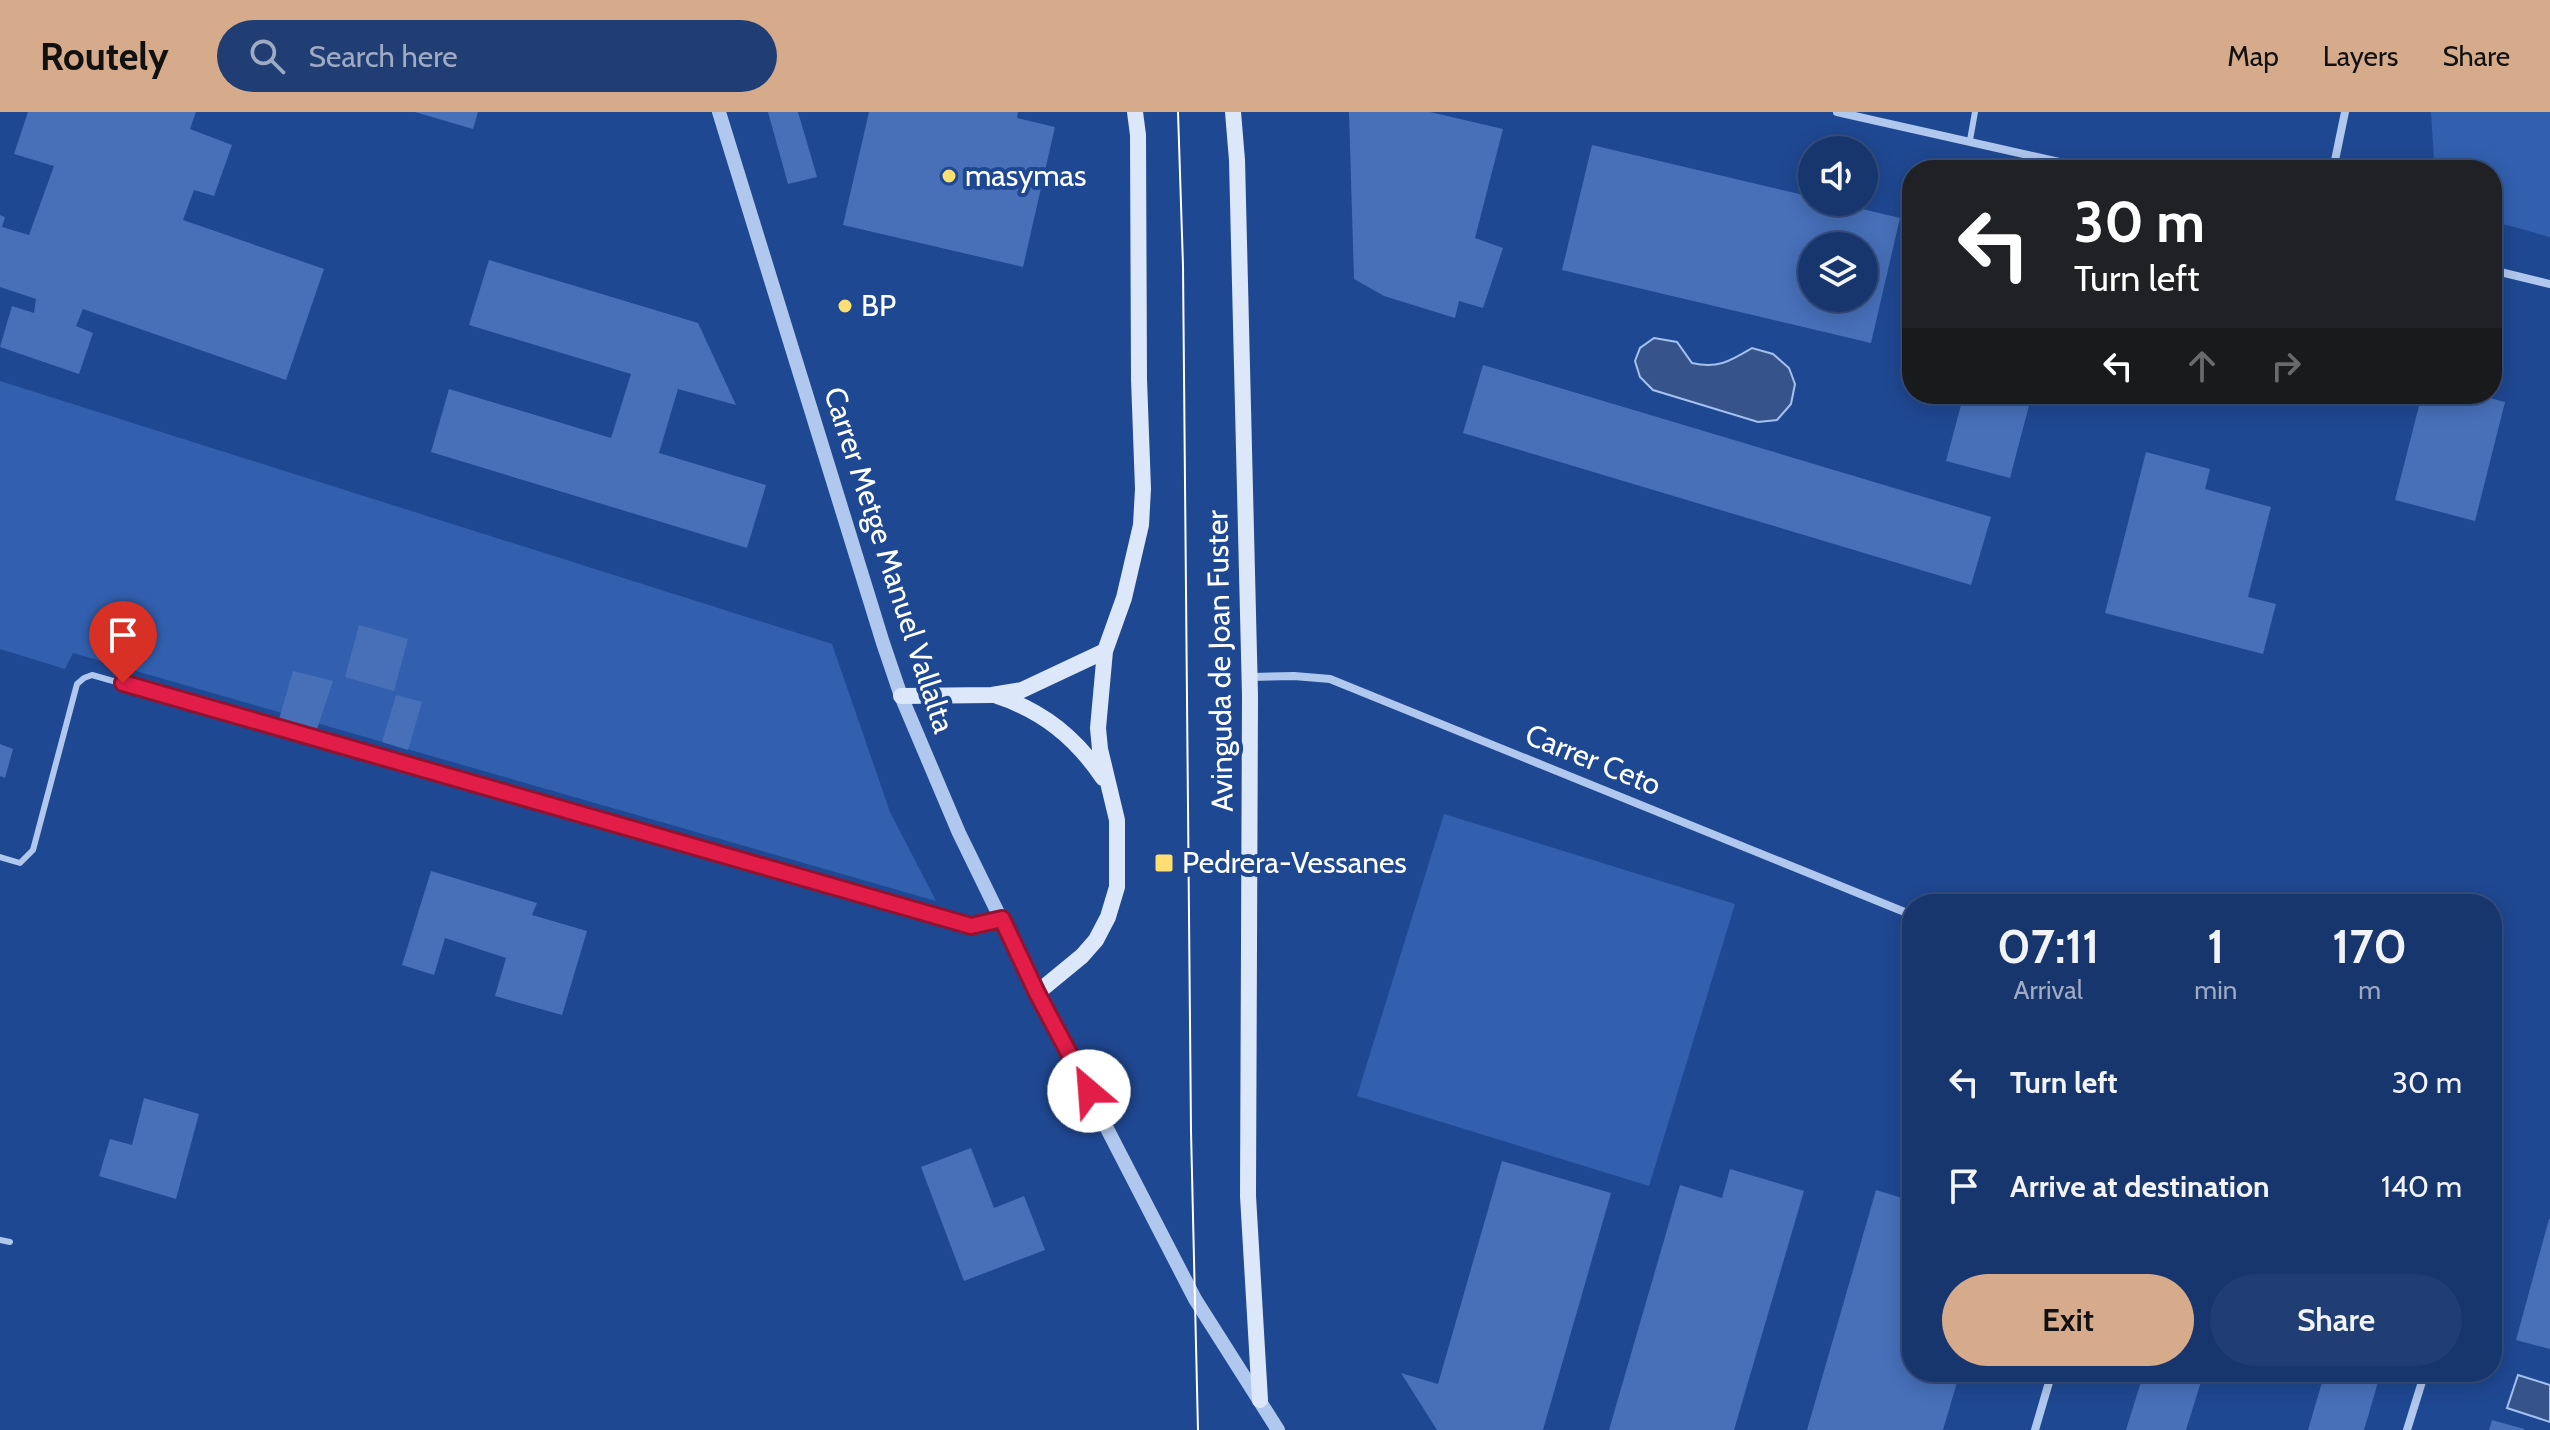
<!DOCTYPE html>
<html lang="en">
<head>
<meta charset="utf-8">
<style>
  :root { --surface:#17366e; --page:#203e73; --text:#f1f3f6; --muted:#9eabc2; --line:#365081; --accent:#d6ab8b }
  body { margin:0; font-family:Cabin,sans-serif; background:var(--page); color:var(--text); height:100vh; display:flex; flex-direction:column; font-size:30px; white-space:nowrap }
  * { box-sizing:border-box; margin:0 }
  p { font-size:26px; color:var(--muted) }
  .icon { flex:none; width:44px; height:44px; fill:none; stroke:currentColor; stroke-width:2; stroke-linecap:round; stroke-linejoin:round }
  .map { position:relative; flex:1; overflow:hidden }
  .drawer { position:absolute; left:1902px; top:782px; width:600px; height:488px; display:flex; flex-direction:column; background:var(--surface); border-radius:32px; box-shadow:0 4px 20px #0003,0 0 0 2px var(--line) }
  .drawer>* { flex:none }
  .hud { position:absolute; left:1902px; top:48px; width:600px; height:244px; border-radius:32px; box-shadow:0 4px 20px #0003,0 0 0 2px var(--line); background:#202124; color:#fff; overflow:hidden }
  .controls { position:absolute; left:1798px; top:24px; display:grid; gap:16px }
  .controls a { display:grid; place-items:center; width:80px; height:80px; border-radius:50%; background:var(--surface); box-shadow:0 4px 20px #0003,0 0 0 2px var(--line); font-size:40px }
  .pin { position:absolute; display:grid; place-items:center; width:68px; height:68px; color:#fff; margin:-82px -34px; border-radius:50% 50% 50% 0; rotate:-45deg; box-shadow:0 0 8px #0007 }
  .pin .icon { rotate:45deg }
  .me { position:absolute; width:88px; margin:-44px; rotate:333deg; stroke-linejoin:round; filter:drop-shadow(0 0 6px #0008) }
  .turn { display:flex; align-items:center; gap:28px; height:168px; padding:0 40px; font-size:36px }
  .turn .icon { width:104px; height:104px; stroke-width:2.5 }
  .turn b { display:block; font-size:56px; line-height:68px }
  .lanes { display:flex; align-items:center; height:76px; padding:0 40px; background:#0003; justify-content:center; gap:40px; direction:ltr }
  .lanes .off { opacity:.35 }
  .eta { display:flex; justify-content:space-evenly; align-items:center; height:136px; text-align:center }
  .eta b { font-size:48px; font-weight:600; line-height:56px }
  .primary-button { display:flex; gap:16px; margin-top:auto; padding:16px 40px }
  .primary-button a { flex:1; height:92px; border-radius:48px; background:var(--accent); color:#111; font-size:32px; font-weight:600; line-height:92px; text-align:center }
  .primary-button a+a { background:var(--page); color:var(--text) }
  ul { padding:0; list-style:none }
  li { display:flex; align-items:center; gap:24px; height:104px; padding:0 40px }
  li div { flex:1 }
  li b { display:block; font-size:30px }
  li em { font-style:normal }
  header { display:flex; align-items:center; gap:48px; box-sizing:border-box; height:112px; padding:0 40px; background:var(--accent); color:#111 }
  header strong { font-size:38px }
  nav { display:flex; gap:44px; margin-inline-start:auto; font-size:28px }
  .search { width:560px; height:72px; background:var(--page); display:flex; align-items:center; gap:20px; box-sizing:border-box; padding:0 28px; border-radius:44px; color:var(--muted); font-size:30px }
  .map>svg:first-child { display:block }
</style>
</head>
<body>
<header>
<strong>Routely</strong>
<div class="search"><svg class="icon" aria-label="search" viewBox="0 0 24 24"><circle cx="10" cy="10" r="6"/><path d="M15 15l6 6"/></svg>Search here</div>
<nav><a>Map</a><a>Layers</a><a>Share</a></nav>
</header>
<div class="map">
<svg width="2550" height="1318" viewBox="0 0 2550 1318">
  <rect width="100%" height="100%" fill="#1f4892"/>
  <path fill="#3260af" d="M2431,0h119v125l-58,-16v-51h-53l-5,-10z
    M0,269l832,263 58,168 46,89 -863,-248 -8,16 -65,-20z
    M1444,702l291,90 -86,282 -292,-90z"/>
  <path fill="#36548a" stroke="#a3c0ef" stroke-width="2" d="M1654,226l23,4 15,21c26,6 38,-2 60,-15l21,6 16,14 6,16 -4,20 -14,16 -19,2 -105,-32 -13,-13 -5,-16 5,-13z
    M2518,1263l32,10v37l-43,-14z"/>
  <path fill="#4770b9" fill-rule="evenodd" d="M28,0h168l-6,17 42,16 -18,51 -20,-6 -11,30 141,49 -38,111 -203,-71 -7,17 17,7 -14,41 -79,-27 12,-41 22,7 2,-14 -36,-12v-72l5,2 -3,10 27,8 25,-69 -40,-12z
    M415,0h63l-5,17z
    M768,0h30l19,65 -29,7z
    M869,0h149l-1,6 38,9 -32,140 -180,-42z
    M1349,0h81l73,17 -28,109 28,10 -20,60 -24,-7 -4,17 -71,-22 -30,-17z
    M1592,33l220,52v5h21l67,16 -29,125 -309,-73zM1812,134h52v52h-52z
    M489,148l209,63 38,82 -58,-16 -19,64 107,32 -19,63 -316,-96 18,-63 162,49 20,-64 -162,-49z
    M1483,253l508,152 -20,68 -508,-152z
    M1964,282h68l-22,84 -64,-17z
    M2422,282h52l31,8 -30,119 -80,-21z
    M2146,340l64,17 -5,20 66,18 -23,90 28,7 -13,50 -158,-41z
    M359,513l49,14 -14,52 -49,-14z
    M293,559l40,10 -16,48 -38,-10z
    M396,583l26,7 -14,48 -26,-8z
    M0,632l13,5 -8,29 -5,-2z
    M431,759l106,32 -5,12 55,16 -25,84 -67,-19 11,-38 -61,-20 -11,37 -32,-10z
    M144,986l55,16 -23,85 -77,-23 11,-37 22,6z
    M971,1036l23,60 30,-12 21,54 -81,31 -43,-114z
    M1502,1049l109,32 -68,237h-106l-36,-57 37,11z
    M1730,1057l74,22 -70,239h-125l71,-245 42,13z
    M1876,1078l36,11v171h48l-17,58h-136z
    M2549,1107h1v130l-34,-9z
    M2144,1260h60l-18,58h-60z
    M2325,1260h56l-17,58h-56z
    M2492,1308l32,9v1h-35z"/>
  <g fill="none" stroke-linecap="round" stroke-linejoin="round">
    <path stroke="#b0c7ee" stroke-width="6" d="M1970,28l5,-28
      M0,745l20,6 13,-13 44,-166 7,-6 8,-3 879,251 29,-7
      M0,1128l10,2"/>
    <path stroke="#b0c7ee" stroke-width="8" d="M1837,0l258,58
      M2333,58l12,-58
      M2492,158l58,14
      M1250,565l44,-1 36,3 582,236
      M2035,1318l17,-58
      M2407,1318l18,-58"/>
    <path stroke="#b0c7ee" stroke-width="14" d="M719,0l164,531 18,53 58,137 78,160 158,306 83,131"/>
    <path stroke="#dce7fa" stroke-width="16" d="M1233,0l4,48 13,536 -2,500 12,204
      M901,584l91,-1 30,-5 83,-39
      M997,584c46,15 79,42 106,82
      M1037,881l45,-37 14,-16 12,-23 9,-30v-67l-17,-71 -2,-21 7,-77 19,-53 17,-73 2,-36 -4,-110 -1,-244 -3,-23"/>
    <path stroke="#fff" stroke-width="2" d="M1178,0l5,154 8,865 7,299"/>
  </g>
  <g fill="none" stroke-linecap="round" stroke-linejoin="round">
    <g stroke="#92132f" stroke-width="20">
      <path id="route" d="M123,571l848,243 31,-7 35,74 52,98"/>
    </g>
    <use href="#route" stroke="#e11d48" stroke-width="14"/>
  </g>
  <g fill="#fcdf70" stroke="#1f4892" stroke-width="3">
    <circle cx="949" cy="64" r="8"/>
    <circle cx="845" cy="194" r="8"/>
    <rect x="1154" y="741" width="20" height="20" rx="4"/>
  </g>
  <g text-anchor="middle" stroke-width="8" stroke-linejoin="round" paint-order="stroke">
    <g font-size="30" fill="#fff" stroke="#1f4892" text-anchor="start">
      <text x="965" y="74">masymas</text>
      <text x="861" y="204">BP</text>
      <text x="1182" y="761">Pedrera-Vessanes</text>
    </g>
    <g font-size="30" fill="#fff" stroke="#1f4892">
      <text transform="translate(889 448) rotate(72)" y="10">Carrer Metge Manuel Vallalta</text>
      <text transform="translate(1220 549) rotate(-91)" y="10">Avinguda de Joan Fuster</text>
      <text transform="translate(1593 648) rotate(22)" y="10">Carrer Ceto</text>
    </g>
  </g>
</svg>
<div class="controls">
<a><svg class="icon" aria-label="sound" viewBox="0 0 24 24"><path d="M4 9h4l5-4v14l-5-4H4zM17 9q2 3 0 6"/></svg></a>
<a><svg class="icon" aria-label="layers" viewBox="0 0 24 24"><path d="M12 4l9 5-9 5-9-5zM3 14l9 5 9-5"/></svg></a>
</div>
<div class="pin" style="left:123px;top:571px;background:#d93025"><svg class="icon" aria-label="arrive" viewBox="0 0 24 24"><path d="M6 21V4h12l-3 4 3 4H6"/></svg></div>
<svg class="me" style="left:1089px;top:979px" viewBox="-20 -20 40 40"><circle r="19" fill="#fff"/><path d="M0-13L10 11 0 6-10 11z" fill="#e11d48"/></svg>
<div class="hud">
<div class="turn"><svg class="icon" aria-label="left" viewBox="0 0 24 24"><path d="M17 20v-9H6M10 6l-5 5 5 5"/></svg><div><b>30 m</b>Turn left</div></div>
<div class="lanes"><svg class="icon" aria-label="left" viewBox="0 0 24 24"><path d="M17 20v-9H6M10 6l-5 5 5 5"/></svg><svg class="icon off" aria-label="ahead" viewBox="0 0 24 24"><path d="M12 20V5M6 11l6-6 6 6"/></svg><svg class="icon off" aria-label="right" viewBox="0 0 24 24"><path d="M7 20v-9h11M14 6l5 5-5 5"/></svg></div>
</div>
<section class="drawer">
<div class="eta">
<div><b>07:11</b><p>Arrival</p></div>
<div><b>1</b><p>min</p></div>
<div><b>170</b><p>m</p></div>
</div>
<ul>
<li><svg class="icon" aria-label="left" viewBox="0 0 24 24"><path d="M17 20v-9H6M10 6l-5 5 5 5"/></svg><div><b>Turn left</b></div><em>30 m</em></li>
<li><svg class="icon" aria-label="arrive" viewBox="0 0 24 24"><path d="M6 21V4h12l-3 4 3 4H6"/></svg><div><b>Arrive at destination</b></div><em>140 m</em></li>
</ul>
<div class="primary-button"><a>Exit</a><a>Share</a></div>
</section>
</div>
</body>
</html>
